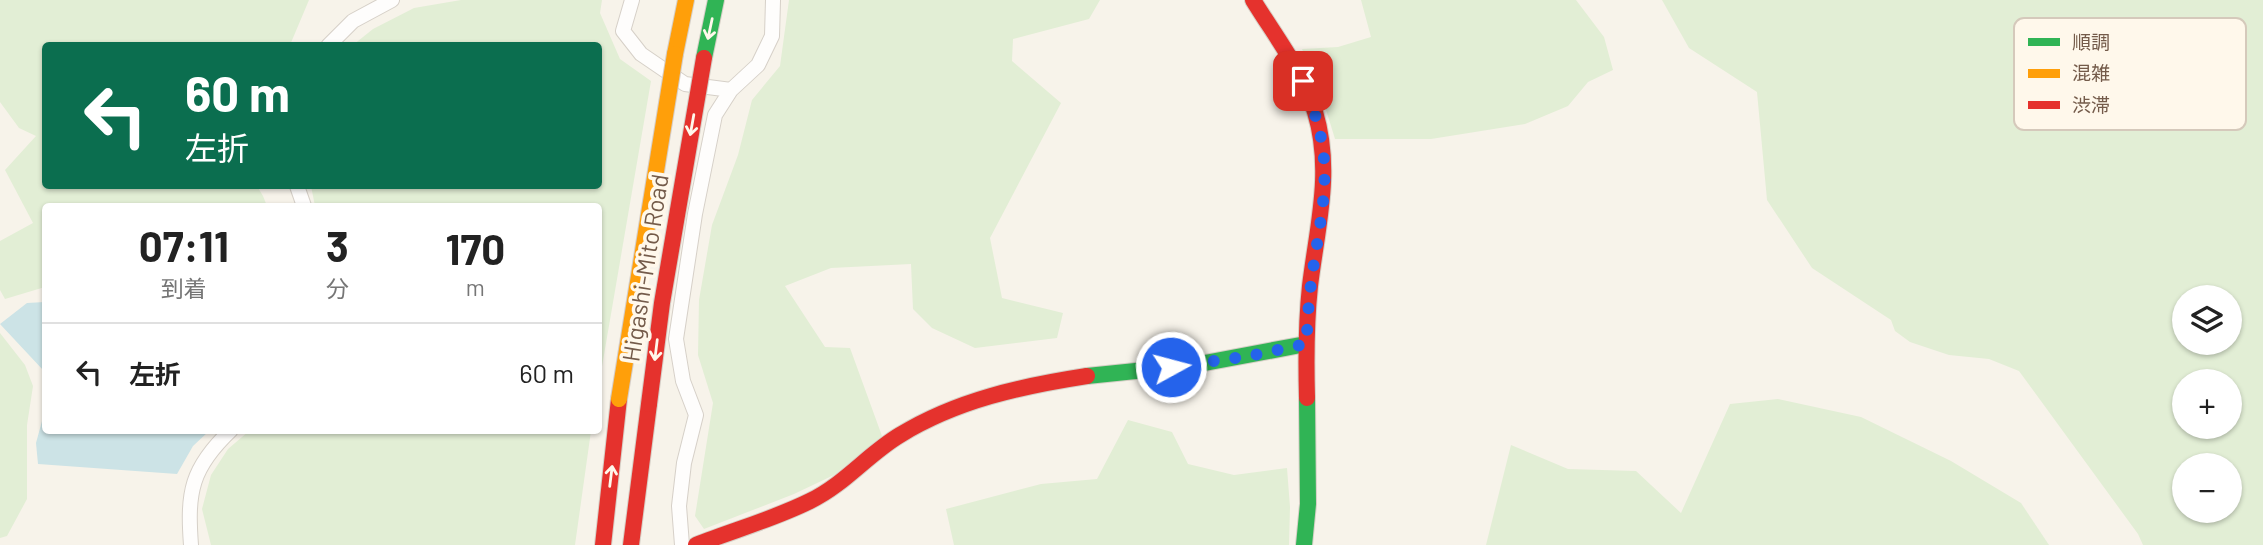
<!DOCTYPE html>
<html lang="ja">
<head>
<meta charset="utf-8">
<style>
  :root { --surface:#fff; --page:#f2f2f2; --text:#222; --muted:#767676; --line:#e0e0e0 }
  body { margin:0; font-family:Barlow,"Noto Sans JP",sans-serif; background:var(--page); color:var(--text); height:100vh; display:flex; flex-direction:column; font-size:26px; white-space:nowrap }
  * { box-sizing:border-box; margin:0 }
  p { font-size:23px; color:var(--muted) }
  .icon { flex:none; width:38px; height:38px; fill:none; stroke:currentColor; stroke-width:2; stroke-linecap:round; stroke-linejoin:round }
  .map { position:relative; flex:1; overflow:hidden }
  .drawer { position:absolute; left:42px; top:203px; width:560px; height:231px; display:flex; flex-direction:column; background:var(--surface); border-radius:7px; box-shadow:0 2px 5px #0004 }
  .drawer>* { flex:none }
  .top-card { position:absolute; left:42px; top:42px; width:560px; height:147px; border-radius:7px; box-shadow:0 2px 5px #0004; background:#0b6e4f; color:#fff; overflow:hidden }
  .controls { position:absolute; left:2172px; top:285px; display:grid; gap:14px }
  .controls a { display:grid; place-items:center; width:70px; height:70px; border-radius:50%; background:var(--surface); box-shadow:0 2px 5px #0004; font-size:35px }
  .pin { position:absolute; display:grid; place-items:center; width:60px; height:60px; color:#fff; margin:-30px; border-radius:14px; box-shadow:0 4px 10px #0006 }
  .me { position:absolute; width:77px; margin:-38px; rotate:83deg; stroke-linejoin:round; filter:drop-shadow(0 0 5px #0008) }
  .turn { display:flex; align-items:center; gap:24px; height:147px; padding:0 28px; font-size:32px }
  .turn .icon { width:91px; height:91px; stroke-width:2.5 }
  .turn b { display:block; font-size:49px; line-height:60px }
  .eta { display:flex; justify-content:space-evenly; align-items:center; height:119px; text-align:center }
  .eta b { font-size:42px; font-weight:700; line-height:49px }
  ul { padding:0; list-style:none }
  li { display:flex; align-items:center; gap:21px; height:98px; padding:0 28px; border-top:2px solid var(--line) }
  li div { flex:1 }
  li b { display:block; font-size:26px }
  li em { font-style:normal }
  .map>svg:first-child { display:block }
</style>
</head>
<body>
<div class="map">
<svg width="2263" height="545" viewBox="0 0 2263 545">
  <rect width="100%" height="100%" fill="#f7f3ea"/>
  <path fill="#e2eed5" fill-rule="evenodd" d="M0,0h309l-19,45 -244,1v140h211l6,10 4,10h-221l-1,81 -40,12 -5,-9v-49l33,-18 -28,-53 31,-34 -17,-8 -19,-26z
    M461,0h141l-2,13 20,46 31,22 -52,303 -1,-178h-283l-4,-20h287v-140l-245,-1 20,-16 41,-21z
    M789,0h311l-11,19 -76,20 -1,22 49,42 -71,135 12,60 61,15 -6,25 -82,10 -43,-20 -19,-19 -2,-45 -80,4 -46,18 40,61 25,1 32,88 -48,39 -40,19 -90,35 -9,-13 18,-113 -15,-48 1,-55 13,-75 26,-70 14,-55 28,-34z
    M1361,0h215l28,37 9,33 -25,12 -20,24 -43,18 -94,15h-96l-15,-49 -18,-41 36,-2 33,-10z
    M1662,0h601v545h-120l-5,-11 -119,-163 -30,-12 -40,-4 -39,-13 -15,-11 -4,-11 -79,-52 -45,-68 -10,-108 -68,-44zM2184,298h46v45h-46zM2184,382h46v45h-46zM2184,466h46v45h-46z
    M0,333l25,32 8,21 -6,39v74l-20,37 -7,2z
    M1778,399l83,18 90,44 70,42 28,42h-563l25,-100 57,24 68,2 45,42 49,-109z
    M1128,420l44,12 16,32 46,11 53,-7 3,39 -1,38h-335l-8,-36 95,-25 56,-5z
    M249,431h342l-16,114h-364l-9,-36 9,-34 17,-26z"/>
  <path fill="#cce3e6" d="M45,302h1l-1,93 -2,-25 -43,-46 27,-21z
    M45,410l1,20 163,1 -16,15 -16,28 -139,-10 -2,-21z"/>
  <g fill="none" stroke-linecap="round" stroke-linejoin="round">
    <g stroke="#d6d0c8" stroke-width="16">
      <path id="street" d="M632,0l-9,31 18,23 44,30 46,6
        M328,46l25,-25 39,-21
        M297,186l7,20
        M191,545c-4,-53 0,-77 40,-115
        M682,545l-3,-39 5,-43 12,-48 -13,-34 -7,-42 19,-125 20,-99 16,-25 27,-25 14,-29 1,-36"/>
    </g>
    <g stroke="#d6cfc6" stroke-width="18">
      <path id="fast" d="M704,58l12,-58
        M1087,376l107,-11 112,-21
        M1304,545l4,-41 -1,-106"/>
    </g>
    <g stroke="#d6cfc6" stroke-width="18">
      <path id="slow" d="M675,54l11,-54"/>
    </g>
    <g stroke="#d6cfc6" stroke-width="18">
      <path id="jam" d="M1253,0c22,36 50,71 62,112 18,59 2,115 -5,174 -4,37 -4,75 -3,112
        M603,545l16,-146
        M631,545l18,-141
        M696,545c38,-15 78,-26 114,-44 35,-17 58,-47 90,-66 57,-35 122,-49 187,-59"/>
    </g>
    <use href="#street" stroke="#fefdfc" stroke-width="14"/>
    <use href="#fast" stroke="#30b455" stroke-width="16"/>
    <use href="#slow" stroke="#ff9f0a" stroke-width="16"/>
    <use href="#jam" stroke="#e5322d" stroke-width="16"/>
    <g stroke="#d5cdc6" stroke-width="18" stroke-linecap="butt">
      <path id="slow-bridge" d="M619,399l56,-345"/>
    </g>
    <g stroke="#d5cdc6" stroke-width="18" stroke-linecap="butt">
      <path id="jam-bridge" d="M649,404l13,-101 42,-245"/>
    </g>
    <use href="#slow-bridge" stroke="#ff9f0a" stroke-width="16"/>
    <use href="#jam-bridge" stroke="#e5322d" stroke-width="16"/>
  </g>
  <defs><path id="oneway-shaft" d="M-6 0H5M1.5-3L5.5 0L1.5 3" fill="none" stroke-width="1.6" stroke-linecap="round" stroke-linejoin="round" transform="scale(1.75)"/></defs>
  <g stroke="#fff8eb">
    <use href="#oneway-shaft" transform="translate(710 29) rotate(102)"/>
    <use href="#oneway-shaft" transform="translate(692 125) rotate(100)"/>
    <use href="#oneway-shaft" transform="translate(656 350) rotate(97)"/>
    <use href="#oneway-shaft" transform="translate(611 476) rotate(-83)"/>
  </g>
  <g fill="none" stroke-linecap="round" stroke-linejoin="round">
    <path stroke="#2563eb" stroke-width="12" stroke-dasharray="0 21.6" d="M1171,367l79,-11 56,-12c2,-20 2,-40 5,-60 5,-41 16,-83 13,-124 -2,-28 -11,-53 -21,-79"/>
  </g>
  <g text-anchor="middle" stroke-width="7" stroke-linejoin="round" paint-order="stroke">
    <g font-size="24" fill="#745b4a" stroke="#fff8eb">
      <text transform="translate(646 268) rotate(-81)" y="8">Higashi-Mito Road</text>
    </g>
  </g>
  <rect x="2014" y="18" width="232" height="112" rx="10" fill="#fff8eb" stroke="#d5c9bb" stroke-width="2"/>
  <rect x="2028" y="38" width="32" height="8" fill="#30b455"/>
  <rect x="2028" y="69" width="32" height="9" fill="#ff9f0a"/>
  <rect x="2028" y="101" width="32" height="8" fill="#e5322d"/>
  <g font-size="19" fill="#745b4a">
    <text x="2072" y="49">順調</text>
    <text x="2072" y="80">混雑</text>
    <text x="2072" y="112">渋滞</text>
  </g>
</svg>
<div class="controls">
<a><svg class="icon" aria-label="layers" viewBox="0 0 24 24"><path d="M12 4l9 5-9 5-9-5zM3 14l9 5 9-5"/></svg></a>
<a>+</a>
<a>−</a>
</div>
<div class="pin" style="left:1303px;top:81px;background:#d93025"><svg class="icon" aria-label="arrive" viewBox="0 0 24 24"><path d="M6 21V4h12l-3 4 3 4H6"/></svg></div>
<svg class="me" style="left:1171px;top:367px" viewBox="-20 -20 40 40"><circle r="17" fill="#2563eb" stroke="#fff" stroke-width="3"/><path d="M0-11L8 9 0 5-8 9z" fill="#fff"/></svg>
<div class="top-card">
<div class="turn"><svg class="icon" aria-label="left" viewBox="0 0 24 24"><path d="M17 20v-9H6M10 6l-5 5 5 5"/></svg><div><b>60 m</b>左折</div></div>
</div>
<section class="drawer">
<div class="eta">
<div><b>07:11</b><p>到着</p></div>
<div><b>3</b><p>分</p></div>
<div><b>170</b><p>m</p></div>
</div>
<ul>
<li><svg class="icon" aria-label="left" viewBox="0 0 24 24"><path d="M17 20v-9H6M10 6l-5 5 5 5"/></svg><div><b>左折</b></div><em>60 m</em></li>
</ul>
</section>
</div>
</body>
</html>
